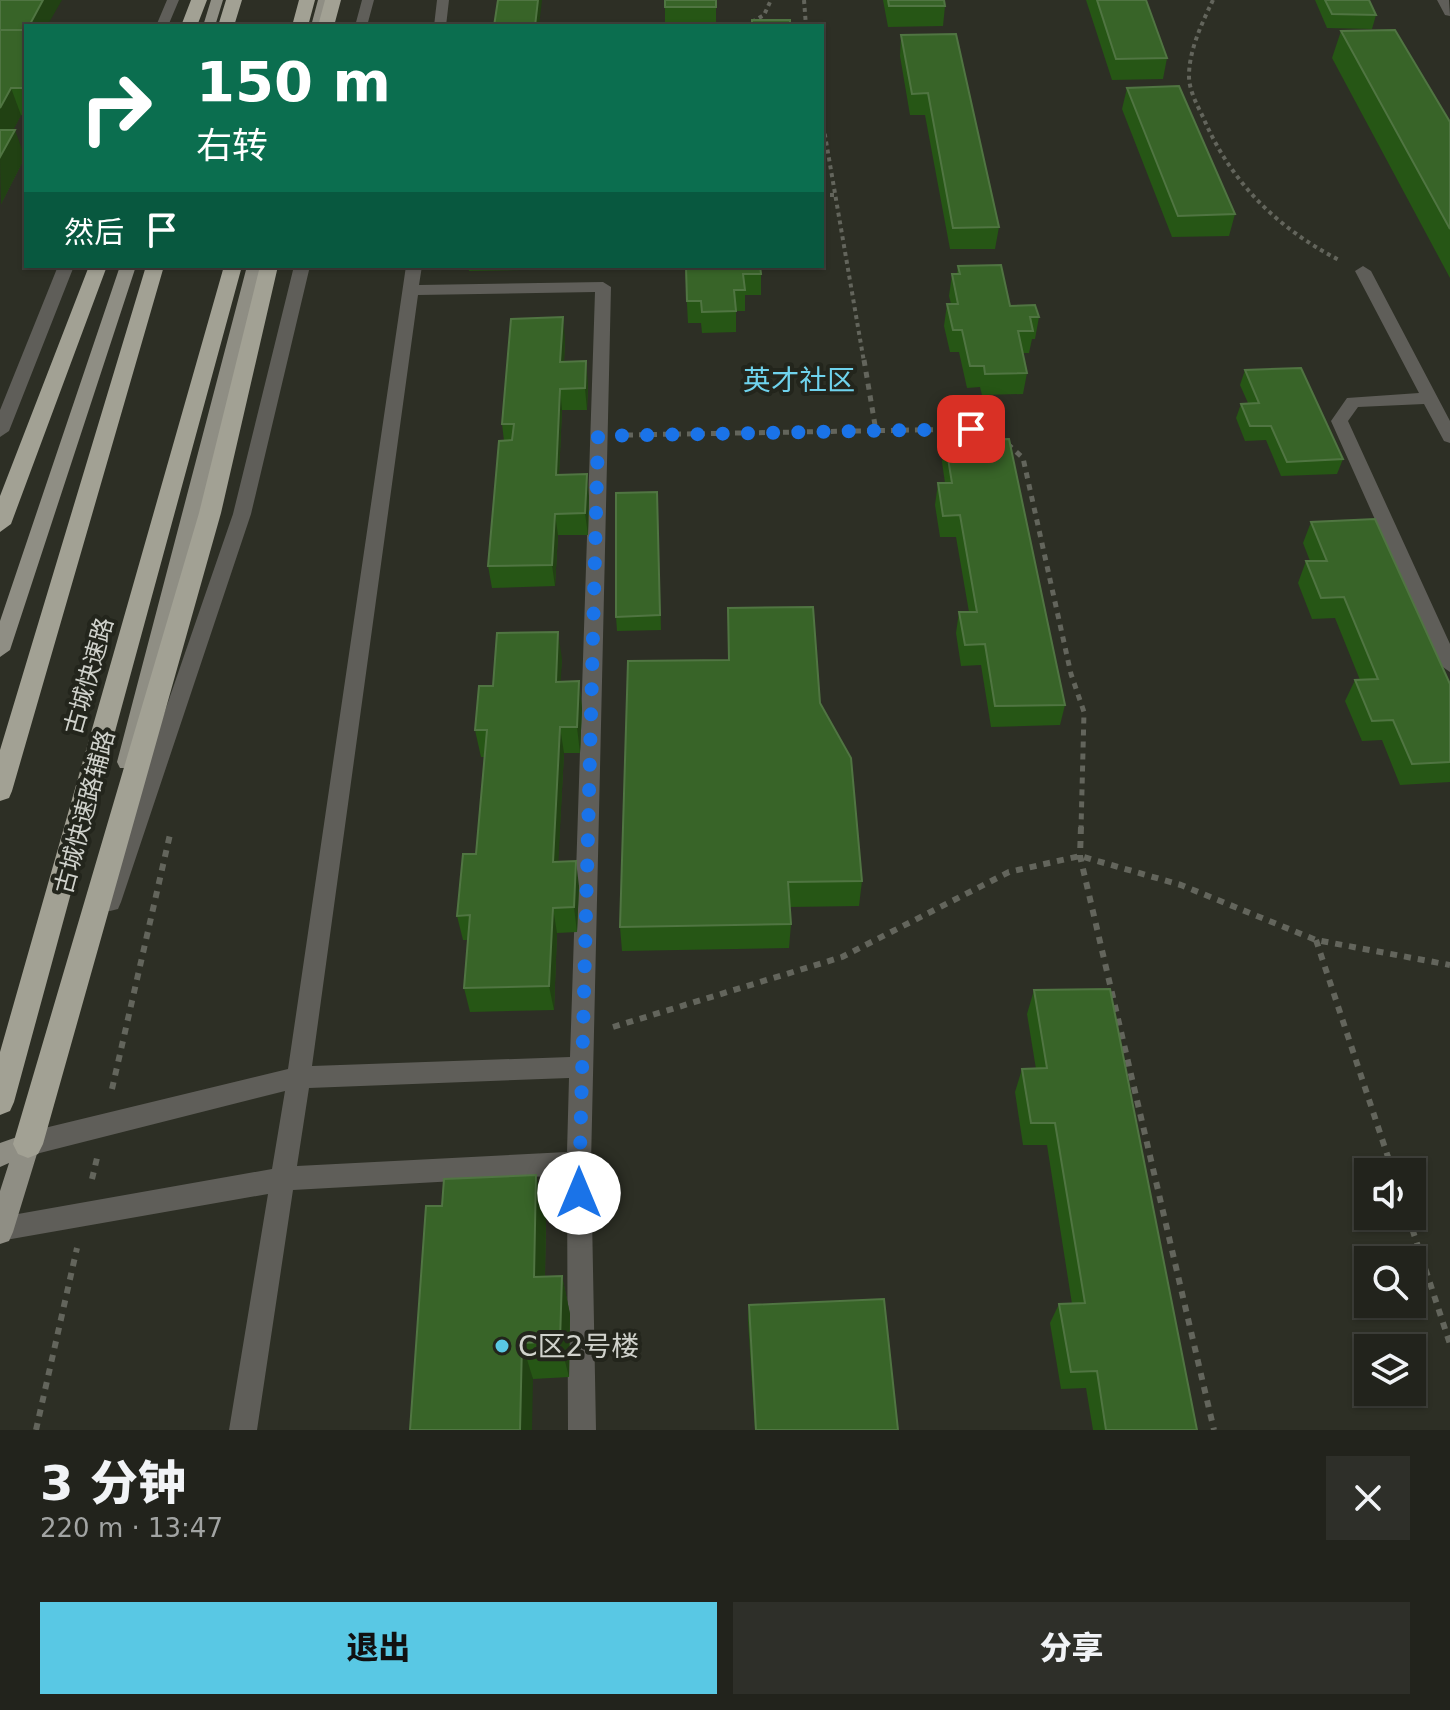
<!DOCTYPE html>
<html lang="zh">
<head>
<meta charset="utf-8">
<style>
  :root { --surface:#22231c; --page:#2e2f29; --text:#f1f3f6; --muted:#a2a4a3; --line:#3f403b; --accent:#59c8e4 }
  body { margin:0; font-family:"DejaVu Sans","Noto Sans SC",sans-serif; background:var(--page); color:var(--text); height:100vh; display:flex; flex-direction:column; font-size:30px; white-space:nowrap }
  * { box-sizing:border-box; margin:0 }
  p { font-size:26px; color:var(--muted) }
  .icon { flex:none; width:44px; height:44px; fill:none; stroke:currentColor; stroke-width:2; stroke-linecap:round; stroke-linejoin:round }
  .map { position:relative; height:1430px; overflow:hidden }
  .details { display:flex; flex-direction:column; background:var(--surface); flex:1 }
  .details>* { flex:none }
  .guide { position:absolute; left:24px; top:24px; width:800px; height:244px; border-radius:0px; box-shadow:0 2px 6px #0004,0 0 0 2px var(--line); background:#0b6e4f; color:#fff; overflow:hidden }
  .controls { position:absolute; left:1354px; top:1158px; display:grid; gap:16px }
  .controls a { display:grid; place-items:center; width:72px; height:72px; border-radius:0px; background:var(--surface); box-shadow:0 2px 6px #0004,0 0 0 2px var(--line); font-size:40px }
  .pin { position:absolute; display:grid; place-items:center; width:68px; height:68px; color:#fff; margin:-34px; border-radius:16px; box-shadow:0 4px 12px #0006 }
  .me { position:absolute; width:88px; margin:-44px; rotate:0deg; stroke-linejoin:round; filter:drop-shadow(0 0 6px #0008) }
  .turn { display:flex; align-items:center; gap:28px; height:168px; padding:0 40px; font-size:36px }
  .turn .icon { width:104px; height:104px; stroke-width:2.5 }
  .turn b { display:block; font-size:56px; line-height:68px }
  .then { display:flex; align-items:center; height:76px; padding:0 40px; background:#0003; gap:16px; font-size:30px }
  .round { display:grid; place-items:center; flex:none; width:84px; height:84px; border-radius:0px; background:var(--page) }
  .head { display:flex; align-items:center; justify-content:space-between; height:136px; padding:0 40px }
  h1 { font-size:48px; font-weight:800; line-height:60px }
  .cta { display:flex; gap:16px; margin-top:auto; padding:16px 40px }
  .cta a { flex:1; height:92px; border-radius:0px; background:var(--accent); color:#111; font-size:32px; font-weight:800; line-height:92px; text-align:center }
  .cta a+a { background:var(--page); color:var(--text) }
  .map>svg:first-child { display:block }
</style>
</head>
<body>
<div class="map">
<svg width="1450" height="1430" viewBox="0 0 1450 1430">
  <rect width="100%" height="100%" fill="#2d2f25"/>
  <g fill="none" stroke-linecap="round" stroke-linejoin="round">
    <path stroke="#63655c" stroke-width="4" stroke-dasharray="4 4" stroke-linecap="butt" d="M804,0l2,26
      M1213,0c-11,23 -24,50 -24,76 0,14 8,29 14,41 28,66 75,112 138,144
      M745,26l19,-11 7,-15
      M822,118l42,244
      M822,195h13"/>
    <path stroke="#63655c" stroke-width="5" stroke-dasharray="6 6" stroke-linecap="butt" d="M864,360l12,71
      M627,435l344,-6 30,9 22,20 48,216 13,38 -3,117"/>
    <path stroke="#63655c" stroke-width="6" stroke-dasharray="7 7" stroke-linecap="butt" d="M1081,827l-1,29 134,574
      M1316,940l77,232
      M613,1027l229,-70 167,-85 71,-16 101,29 135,55 134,25
      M112,1089l59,-259
      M92,1179l5,-21
      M1408,1216l42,128
      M36,1430l41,-182"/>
    <path fill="#5f5e59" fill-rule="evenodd" d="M167,0h12l-11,26h-12z
      M362,0h12l-7,26h-12z
      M437,0h12l-3,26h-12z
      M1437,0h12l1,16 -5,-1z
      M58,266h16l-65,165 -9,6v-27z
      M294,266h16l-59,248 -130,388 -3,7 -8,2 -8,-2 -3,-7 134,-388z
      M406,266h16l-3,19 184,-3 8,5 -20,876 5,267h-28l-1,-255 -274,15 -36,240h-28l39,-236 -268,47 1,-24 271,-48 13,-78 -257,65 -9,-4 -3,-8 3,-8 9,-4 260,-63zM595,292l-25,765 -258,9 106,-771zM569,1078l-2,74 -270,14 12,-78z
      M1363,266l8,5 79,150v22l-6,-2 -20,-37 -66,3 -10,14 102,223v28l-10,-7 -109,-244 16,-23 72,-5 -64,-122z"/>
    <path fill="#8f8e84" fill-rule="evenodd" d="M211,0h12l-8,26h-12z
      M318,0h12l-7,26h-12z
      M120,266h16l-126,384 -10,7v-36z
      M247,266h16l-126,496 -3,6h-14l-3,-6z
      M31,1119l9,3 3,8 -3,14 -27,88 -4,9 -9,3v-53l9,-28 -9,4v-24l17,-6 5,-15z"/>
    <path fill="#a2a194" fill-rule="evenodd" d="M191,0h16l-10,26h-16z
      M226,0h16l-8,26h-16z
      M299,0h16l-7,26h-16z
      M325,0h16l-7,26h-16z
      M89,266h18l-96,258 -11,8v-36z
      M146,266h18l-152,525 -3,7 -9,3v-51z
      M224,266h18l-228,836 -4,9 -10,4v-63z
      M260,266h18l-57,247 -178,631 -5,10 -10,4 -10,-4 -5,-10 186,-631z"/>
  </g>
  <path fill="#265615" d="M0,0l26,26v89h-5l-8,15 12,27 -24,47z
    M665,0h51v26h-51z
    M883,0h61l1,6 -2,20 -55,1z
    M1086,0h60l21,58 -4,21 -51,1z
    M1315,0h54l7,15 -4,14 -45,-1z
    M1341,31l109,91v156l-118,-220z
    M901,35l98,192 -4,22h-45l-25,-134h-15l-10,-59z
    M1127,88l108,126 -6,22 -57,1 -50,-128z
    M469,266h53v4l-53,1z
    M685,266l76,8v21h-16v16h-9v21l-34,1 -1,-10h-13z
    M958,266l52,40 29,11 -4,22h-3l-3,14h-7l5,20 -4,21 -41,1 -2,-8 -13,1 -8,-36h-9l-6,-26 3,-22h4l-2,-8 3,-22h5z
    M565,339l-1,23 24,21 -1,27h-25l-3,65 30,21 -1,39h-30l-3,51 -63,2 -4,-22 16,-125 -2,-17z
    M1245,370l98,89 -6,15 -56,2 -15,-36 -21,1 -9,-23 5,-14 7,-1 -8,-18z
    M945,440l120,265 -5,20 -69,2 -10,-62 -20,1 -5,-33 3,-21h10l-13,-75h-16l-5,-32 3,-22h7l-3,-21z
    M657,492l4,138 -44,1 -1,-14z
    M1311,522l139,162v98l-50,3 -18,-45 -20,1 -17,-40 10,-21h5l-25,-62 -23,1 -14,-36 8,-22h4l-7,-18z
    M728,608l92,95 42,178 -3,25 -69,1 1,17 -2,24 -167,3 -2,-24 109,-267z
    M562,659l-2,23 19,-1 3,27 -2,45h-16l-6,108 21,25 -2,46 -20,1 -3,77 -84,2 -6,-24 4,-48h-5l-6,-24 19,-62 9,-97h-4l-6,-27 18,-44z
    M1034,990l163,440h-104l-7,-42 -25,1 -11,-66 9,-19h13l-25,-159h-24l-8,-53 7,-23h14l-9,-55z
    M536,1175l10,42 -1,60 17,-1 8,38 -1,63 -36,2 -91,-173z
    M749,1305l149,125h-143l-7,-110z"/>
  <path fill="#214113" d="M43,0h19l-15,26h-18z
    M538,0h4l-3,26h-4z
    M11,88l10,27 -21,41v-48z
    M15,130l10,27 -24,47 -1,-47z
    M563,317l2,22 -2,44 -3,-21z
    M586,361l2,22 -1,27 -2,-22z
    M560,389l2,21 -4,87 -2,-22z
    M587,474l2,22 -1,39 -3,-22z
    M555,514l3,21 -3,51 -3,-21z
    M558,632l4,27 -3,49 -3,-26z
    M579,681l3,27 -2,45 -3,-26z
    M560,727l4,26 -7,134 -4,-25z
    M576,861l3,25 -2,46 -3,-25z
    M553,908l4,25 -3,77 -5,-24z
    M536,1175l10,42 -2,98 -10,-38z
    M562,1276l8,38 -1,63 -9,-36z
    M522,1343l11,36 -1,51h-12z"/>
  <path fill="#386428" stroke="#507542" stroke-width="2" d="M0,0h43l-14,26h-3v4h-26z
    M498,0h40l-3,26h-41z
    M665,0h51v7h-51z
    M888,0h56l1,6h-56z
    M1097,0h49l21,58 -51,1z
    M1325,0h44l7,15 -44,-1z
    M752,20h38v6h-38z
    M0,30h26v58h-15l-11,20z
    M1395,30l55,92v107l-109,-198z
    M956,34l43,193 -46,1 -25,-135 -16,1 -11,-59z
    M1179,86l56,128 -57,2 -51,-128z
    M0,130h15l-15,27z
    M1001,265l9,41 25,-1 4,12h-9l3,14h-15l9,42 -42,1 -1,-8h-14l-8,-36h-9l-6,-26h11l-6,-30h8l-2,-8z
    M686,266h74l1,8h-18l2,16h-11l2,21 -34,1 -1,-11h-14z
    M563,317l-3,45 26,-1 -1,27 -25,1 -4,86 31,-1 -2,39 -30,1 -3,51 -64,1 11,-125 13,-1 2,-16h-12l9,-105z
    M1301,368l42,91 -56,3 -16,-36h-21l-9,-22 18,-1 -14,-33z
    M1009,439l56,266 -70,1 -10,-62 -20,1 -6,-33h18l-17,-97 -17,1 -5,-33h14l-7,-43z
    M657,492l3,123 -44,2v-124z
    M1375,519l75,165v78l-38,2 -19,-44 -21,1 -17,-41 23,-1 -34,-82 -23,1 -15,-37h21l-16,-39z
    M813,607l7,96 31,55 11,123 -74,1 3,42 -171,3 8,-266 101,-1 -1,-52z
    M558,632l-2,50 23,-1 -2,46h-17l-7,135 23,-1 -2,46 -21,1 -4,78 -85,2 6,-73 -13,1 6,-62h13l11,-124h-12l4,-44h14l4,-53z
    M1110,989l87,441h-91l-9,-59 -26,1 -12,-68 26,-1 -30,-180h-24l-9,-54 25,-1 -13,-78z
    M536,1175l-2,102 28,-1 -2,65 -38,2 -2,87h-110l16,-224h16l2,-27z
    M884,1299l14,131h-142l-7,-125z"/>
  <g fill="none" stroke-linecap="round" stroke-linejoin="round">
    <path stroke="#1a73e8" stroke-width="14" stroke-dasharray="0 25.2" d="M579,1193l19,-757 373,-7"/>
  </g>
  <circle fill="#59c8e4" stroke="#23251c" stroke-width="3" cx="502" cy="1346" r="8"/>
  <g text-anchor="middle" stroke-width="8" stroke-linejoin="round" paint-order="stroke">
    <g font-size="24" fill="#d0d2cc" stroke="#23251c">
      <text transform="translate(89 676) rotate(-74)" y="8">古城快速路</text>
      <text transform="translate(85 812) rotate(-75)" y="8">古城快速路辅路</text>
    </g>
    <g font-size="28" fill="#6fd3ed" stroke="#23251c">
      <text x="799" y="390">英才社区</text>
    </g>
    <g font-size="28" fill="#d0d2cc" stroke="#23251c" text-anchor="start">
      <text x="518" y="1356">C区2号楼</text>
    </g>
  </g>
</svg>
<div class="controls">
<a><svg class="icon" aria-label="sound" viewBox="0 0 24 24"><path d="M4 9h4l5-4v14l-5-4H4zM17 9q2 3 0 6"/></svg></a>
<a><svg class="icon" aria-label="search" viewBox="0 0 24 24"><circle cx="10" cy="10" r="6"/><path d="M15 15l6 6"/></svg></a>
<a><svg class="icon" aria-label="layers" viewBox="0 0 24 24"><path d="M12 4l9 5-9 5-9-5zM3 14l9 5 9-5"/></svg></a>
</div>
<div class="pin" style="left:971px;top:429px;background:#d93025"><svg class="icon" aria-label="arrive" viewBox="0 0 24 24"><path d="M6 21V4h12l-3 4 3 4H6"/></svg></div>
<svg class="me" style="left:579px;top:1193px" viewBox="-20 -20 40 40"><circle r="19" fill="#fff"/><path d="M0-13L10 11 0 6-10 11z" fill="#1a73e8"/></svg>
<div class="guide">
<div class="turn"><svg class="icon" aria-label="right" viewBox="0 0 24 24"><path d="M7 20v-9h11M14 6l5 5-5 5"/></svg><div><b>150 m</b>右转</div></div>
<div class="then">然后<svg class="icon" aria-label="arrive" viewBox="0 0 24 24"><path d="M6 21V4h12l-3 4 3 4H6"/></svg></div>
</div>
</div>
<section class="details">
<div class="head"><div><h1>3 分钟</h1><p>220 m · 13:47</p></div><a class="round"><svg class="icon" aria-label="close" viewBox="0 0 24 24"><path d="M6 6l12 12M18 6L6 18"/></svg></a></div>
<div class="cta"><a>退出</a><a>分享</a></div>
</section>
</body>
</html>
